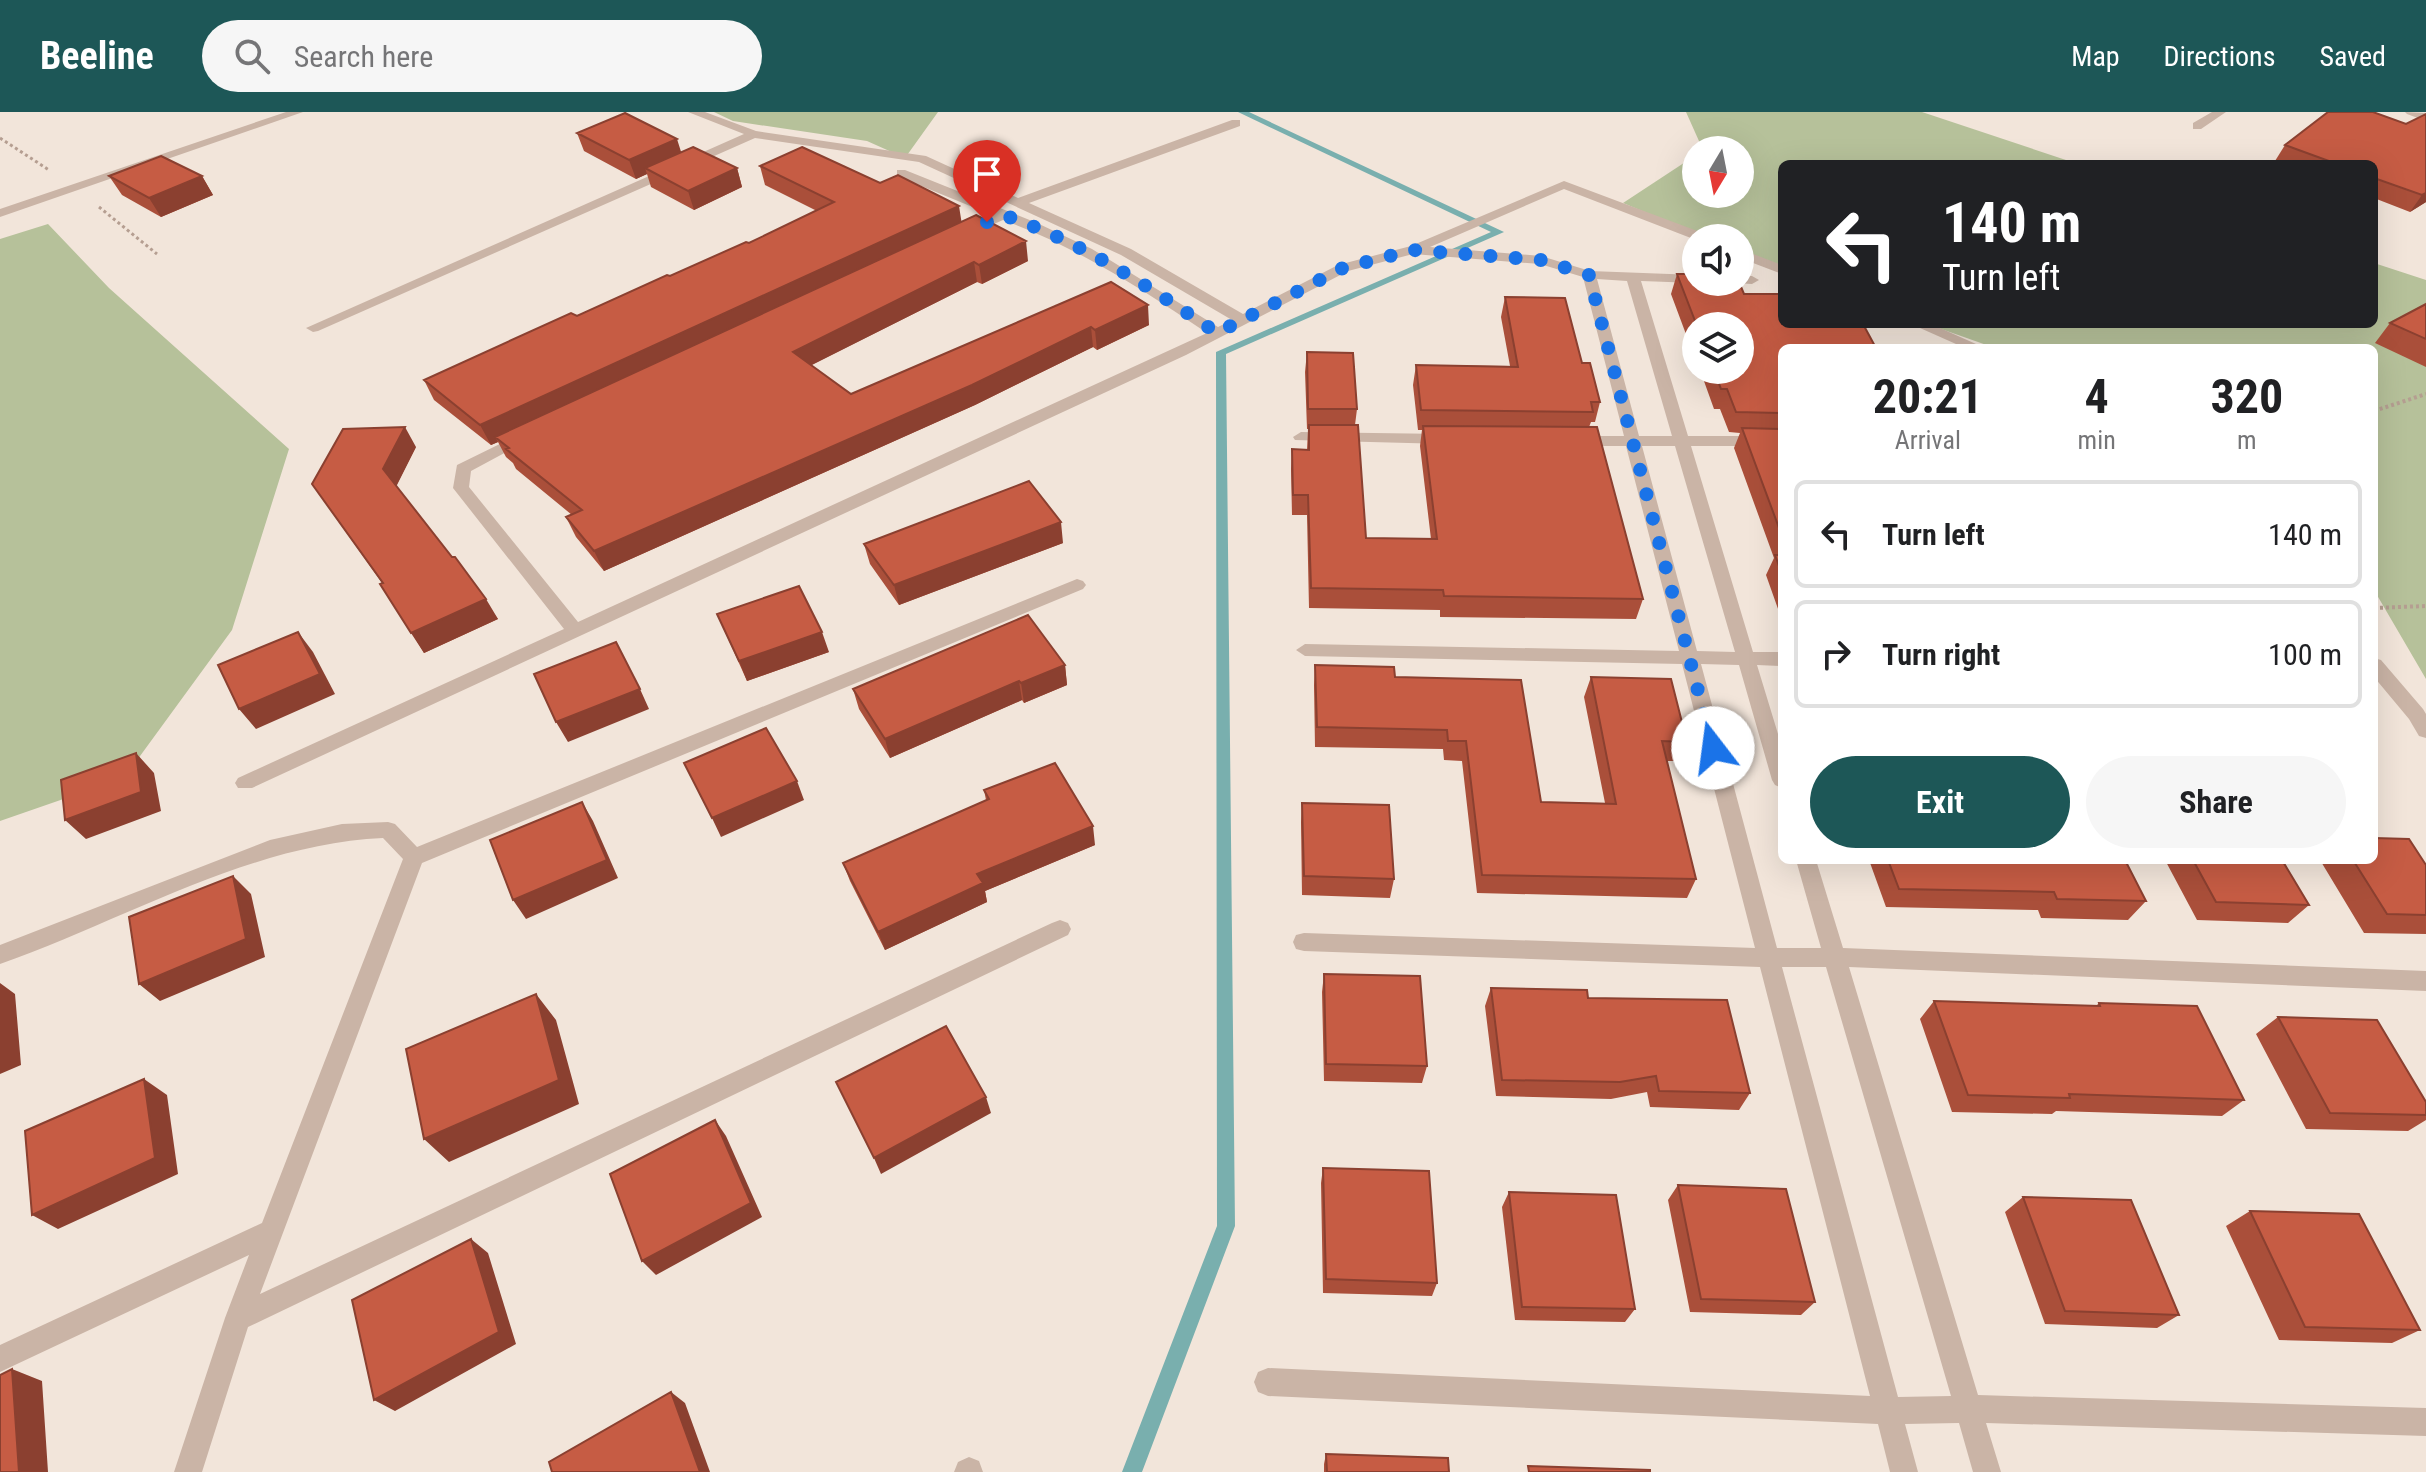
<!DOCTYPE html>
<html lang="en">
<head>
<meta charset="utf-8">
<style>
  :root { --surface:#fff; --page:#f6f6f6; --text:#202124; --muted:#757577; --line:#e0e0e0; --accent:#1d5757 }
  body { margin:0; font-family:"Roboto Condensed",sans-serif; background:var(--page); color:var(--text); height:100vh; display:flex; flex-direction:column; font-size:30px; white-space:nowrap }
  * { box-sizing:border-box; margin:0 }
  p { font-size:26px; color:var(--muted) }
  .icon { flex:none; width:44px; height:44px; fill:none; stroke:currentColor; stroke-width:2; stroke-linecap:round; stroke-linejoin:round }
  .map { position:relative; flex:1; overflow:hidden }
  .details { position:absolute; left:1778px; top:232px; width:600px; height:520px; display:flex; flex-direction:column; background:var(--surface); border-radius:12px; box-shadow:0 8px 32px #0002 }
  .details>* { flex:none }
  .hud { position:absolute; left:1778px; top:48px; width:600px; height:168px; border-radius:12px; box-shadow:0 8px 32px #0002; background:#202124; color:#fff; overflow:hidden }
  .needle { width:52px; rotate:190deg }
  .buttons { position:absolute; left:1682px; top:24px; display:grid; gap:16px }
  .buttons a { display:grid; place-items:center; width:72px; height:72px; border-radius:50%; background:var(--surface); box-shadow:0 8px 32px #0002; font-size:40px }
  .pin { position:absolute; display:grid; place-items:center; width:68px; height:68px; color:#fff; margin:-82px -34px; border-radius:50% 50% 50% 0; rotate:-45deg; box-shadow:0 0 8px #0007 }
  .pin .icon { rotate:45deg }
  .me { position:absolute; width:88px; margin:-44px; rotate:345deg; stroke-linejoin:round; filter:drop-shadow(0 0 6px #0008) }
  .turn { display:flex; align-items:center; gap:28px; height:168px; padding:0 32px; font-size:36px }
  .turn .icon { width:104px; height:104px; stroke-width:2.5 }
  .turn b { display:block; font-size:56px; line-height:68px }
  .eta { display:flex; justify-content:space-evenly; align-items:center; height:136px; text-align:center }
  .eta b { font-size:48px; font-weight:700; line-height:56px }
  .button { display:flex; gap:16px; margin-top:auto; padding:16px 32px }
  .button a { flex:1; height:92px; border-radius:48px; background:var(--accent); color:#fff; font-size:32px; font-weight:700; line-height:92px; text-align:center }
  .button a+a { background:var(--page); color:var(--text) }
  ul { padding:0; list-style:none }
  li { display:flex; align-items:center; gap:24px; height:108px; margin:0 16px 12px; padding:0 16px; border:4px solid var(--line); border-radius:12px }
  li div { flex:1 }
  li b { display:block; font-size:30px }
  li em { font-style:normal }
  header { display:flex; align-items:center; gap:48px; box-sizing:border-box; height:112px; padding:0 40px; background:var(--accent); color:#fff }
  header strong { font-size:38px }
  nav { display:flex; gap:44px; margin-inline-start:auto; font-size:28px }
  .search { width:560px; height:72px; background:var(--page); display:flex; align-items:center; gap:20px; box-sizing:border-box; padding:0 28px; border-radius:44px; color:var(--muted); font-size:30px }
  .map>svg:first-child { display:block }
</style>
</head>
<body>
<header>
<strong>Beeline</strong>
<div class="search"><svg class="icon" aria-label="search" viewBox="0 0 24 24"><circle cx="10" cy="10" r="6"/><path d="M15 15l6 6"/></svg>Search here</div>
<nav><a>Map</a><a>Directions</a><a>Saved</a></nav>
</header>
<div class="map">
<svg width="2426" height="1360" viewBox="0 0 2426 1360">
  <rect width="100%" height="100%" fill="#f2e5da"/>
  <path fill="#b6c19a" d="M714,0h224l-33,46 -38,-17 -134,-20z
    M1686,0h236l156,52h-296v105l-42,-17v-14h-33l-84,-35 73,-48v39h44v-44h-37z
    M48,112l61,64 180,161 -57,181 -108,148 -124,43v-582z
    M2374,151l52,17v399l-52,-89v-242h-379l-68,-24h447z"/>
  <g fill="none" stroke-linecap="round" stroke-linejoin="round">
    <path fill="#79afae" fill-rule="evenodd" d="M1238,0h11l255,120 -278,122 9,872 -93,246h-20l95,-246 -1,-874 275,-120z"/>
    <path stroke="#b59e91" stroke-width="3" stroke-dasharray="3 3" stroke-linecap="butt" d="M0,26l49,32
      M99,95l58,47"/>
    <path stroke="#b59e91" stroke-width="4" stroke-dasharray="3 3" stroke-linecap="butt" d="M2374,299l52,-17
      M2374,496l52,-2"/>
    <path fill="#cab4a6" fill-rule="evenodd" d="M286,0h17l-303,105v-8z
      M688,0h17l51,19 170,25 92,42 214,-78h8v6l-211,77 102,46 112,65 95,-49 73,-19 153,-65 144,54 2,3 -14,2 -132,-51 -134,58 111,9 49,15 106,4v7h4l-4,1 -55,-2 47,155h94v10h-91l62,206h29v14l-25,-1 25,82v41l-7,-3 -3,-5 -33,-115 -38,-1 76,284h44l-25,-88h20l27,88 583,23v20l-577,-24 129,428 448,13v28l-440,-13 15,49h-28l-14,-49 -54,1 13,48h-28l-12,-48 -610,-28 -10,-4 -4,-10 4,-10 10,-4 602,28 -110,-429 -456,-16 -8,-2 -3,-7 3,-7 8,-2 451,15 -73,-284 -377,-8 -9,-6 9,-6 374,7 -53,-205h-52l-8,-5 8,-5h50l-41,-159 -43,-13 -127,-10 -65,17 -162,84 -934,433h-14l-3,-5 3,-5 326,-149 -111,-141 4,-23 63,-31h12l2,3 -63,34 -2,16 109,135 629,-289c-65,-44 -130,-86 -204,-113l-34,15h-10v-6l33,-14 -95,-39v-6h8l132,53 55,26 126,78 14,-7 -111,-65 -202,-93 -164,-24 -437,193 -5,1 -7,-4 438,-194zM1597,167l30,2 45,155h-33zM1642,334h33l60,206 -38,-1zM1782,855h44l125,429 -53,1z
      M2212,0h14l-25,17h-8v-6z
      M2405,0l21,1v8l-19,-7z
      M1740,137l42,16v9l-42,-16z
      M1740,164h12l7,4 -7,4 -17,-1 5,-1z
      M1911,212h20l54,24h-20z
      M1301,320l145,2 8,5 -8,5 -151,-4 -2,-3z
      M1077,467l6,2 3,4 -3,4 -661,274 -162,431 792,-371 8,-3 8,3 3,6 -3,6 -820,392 -46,145h-28l51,-154 24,-63 -249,117v-27l262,-122 141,-364 -20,-21c-134,6 -258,82 -383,126v-19l270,-105 72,-16 46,-2 7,2 22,23z
      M2374,546l7,2 42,49 3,5v24l-7,-2 -10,-17 -35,-42z
      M969,1345l10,4 4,11h-29l4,-10z"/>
  </g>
  <path fill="#aa4f3a" d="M2426,2v88l-16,10 -36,-14v-34h-90l-9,-3 10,-16 121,-21z
    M577,21l104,19 56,16 5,19 -48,23 -43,-23 -4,-13 -11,5 -52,-28z
    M760,54l202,56 66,39 -46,23 -5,-2 -166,83 40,29 260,-112 38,43 -52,25 -4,-3 -118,58 -371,166 -28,-34 -10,-20 6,-2 -56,-46 -3,-6 -7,-6 -8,-15 -7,3 -57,-45 -10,-20 325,-137 68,-32 -52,-26z
    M109,64h93l11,19 -52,22 -39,-22z
    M1677,162l67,20 38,54v272l-16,-45 8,-17 -40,-110 6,-15 -11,-1 -9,-23h-6l-14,-39h40v-44h-44v35l-25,-67z
    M1505,185l77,66 18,39 -5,20h-4l-2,5 54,172 -7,20 -196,-2v-7l-131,-2 -2,-93h-15l-1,-46 1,-20 15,1 1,-21h-1l-2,-57 2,-20 50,57 -2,16 11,113 65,1 -11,-93 2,-16h-4l-5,-45 3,-20 94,1 -9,-49z
    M2426,192v63l-51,-24 15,-20z
    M416,335l-20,39 102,133 -74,34 -42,-70 -70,-99z
    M1063,431l-164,62 -29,-41 -6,-20z
    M717,502l112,38 -82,29z
    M1065,553l2,20 -43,18 -2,-3 -132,58 -31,-49 -6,-20z
    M1315,553l80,12 146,125 64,1 -21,-106 7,-20 96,65 -8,19h-12l29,118 -9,19 -210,-5 -15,-132 -18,-1 -1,-11 -128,-2 -1,-62z
    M984,678l111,55 -110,46 2,11 -102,48 -35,-69 -7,-18 143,-63z
    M1302,691l92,76 -4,19 -88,-3 -1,-73z
    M1869,748h256l21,41 -18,19 -87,-2 -3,-8 -152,-3z
    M2165,748h117l27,45 -21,18 -91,-3z
    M2320,748h54l52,5v69l-62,-1z
    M1324,862l103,92 -5,17 -98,-2 -2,-89z
    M1491,876l97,10 162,95 -11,17 -89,-3 -3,-15 -36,7 -115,-3 -11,-90z
    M1934,889l162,5 3,-3 145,97 -22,16 -166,-5 -4,3 -100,-2 -32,-93z
    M2278,905l148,85v18l-18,11 -102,-2 -50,-95z
    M1323,1056l114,115 -5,13 -109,-3 -2,-110z
    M1678,1073l137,117 -14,13 -111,-3 -22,-112z
    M1509,1080l126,117 -10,13 -110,-2 -13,-113z
    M2023,1085l156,118 -22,13 -112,-4 -40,-112z
    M2250,1099l170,119 -28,13 -113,-3 -53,-114z
    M1326,1342l123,18h-125v-8z"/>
  <path fill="#8b4030" d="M677,27l6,19 -38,10 2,6 -11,5 -7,-19z
    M737,56l5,19 -48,23 -6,-19z
    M202,64l11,19 -52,22 -12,-19z
    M2426,81v9l-16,10 12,-17z
    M959,94l3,19 -467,212 3,5 -7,3 -11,-20z
    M1026,129l2,20 -46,23 -3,-19z
    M974,150l3,20 -179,90 -5,-20z
    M1148,193l1,20 -52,25 -2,-20z
    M1091,215l2,20 -118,58 -371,166 -10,-20z
    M405,315l11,20 -21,42 -12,-20z
    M1061,410l2,21 -164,62 -5,-20z
    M486,487l12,20 -74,34 -13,-20z
    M298,520l15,20 22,42 -79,35 -17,-20z
    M822,520l7,20 -82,29 -8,-20z
    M1065,553l2,20 -43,18 -3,-20z
    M1019,569l3,19 -132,58 -5,-19z
    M640,577l9,20 -81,33 -12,-20z
    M136,641l18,20 7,38 -75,28 -21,-19z
    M797,669l7,19 -83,37 -9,-19z
    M582,690l11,19 25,57 -92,41 -13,-19z
    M1093,714l2,19 -110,46 2,11 -102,48 -7,-18 99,-58z
    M233,764l18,18 14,63 -105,44 -21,-17z
    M0,871l15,11 6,71 -21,9z
    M536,882l20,26 23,84 -130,58 -25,-23z
    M144,967l23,16 11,79 -120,55 -26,-14z
    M986,985l5,16 -110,61 -7,-16z
    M715,1008l11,16 36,81 -106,58 -14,-14z
    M471,1127l17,14 28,91 -121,67 -21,-11z
    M12,1257l30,12 6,91h-29z
    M671,1280l14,11 25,69h-10z"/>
  <path fill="#c65c44" stroke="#8b4030" stroke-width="2" d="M2328,0h45l33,12 20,-10v79l-4,2 -48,-17v-14h-37l-52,-19z
    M625,1l52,26 -48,21 -52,-27z
    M693,35l44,21 -49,23 -43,-23z
    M802,35l78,36 18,-8 61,31 -479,219 -56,-45 147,-67 6,3 90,-41 3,1 76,-34 3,1 85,-41 -74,-36z
    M161,44l41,20 -53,22 -40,-22z
    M976,103l50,26 -47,24 -5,-3 -181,90 58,42 260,-112 37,23 -53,25 -4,-3 -119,58 -378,166 -28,-34 16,-7 -76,-61 3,-1 -14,-11z
    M1677,162h19v8h43l5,12h38v30h81l13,24h-94v65l-46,-1 -9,-23h-6l-7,-19h26v-44h-43z
    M1505,185l60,1 17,65h8l10,39h-9l2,10 -172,-2 -5,-45 102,2z
    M2426,192v35l-36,-16z
    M1307,240l46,1 4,56h-49z
    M1309,313h49l8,113 71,1 -14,-113 174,1 46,172 -199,-3 -1,-6 -132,-2 -3,-93h-15l-1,-46 17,1z
    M405,315l-22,42 69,88h3l31,42 -75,34 -31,-49 3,-1 -71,-99 31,-55z
    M1742,316l40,1v107z
    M1029,369l32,41 -167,63 -30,-41z
    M1775,443h7v19z
    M799,474l23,46 -83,29 -22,-47z
    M1028,503l37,50 -44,18 -2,-2 -134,58 -32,-50z
    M298,520l22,42 -81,35 -21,-44z
    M616,530l24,47 -84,33 -22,-48z
    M1315,553l79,2 1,10 126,3 20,122 75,2 -25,-127 80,2 16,63 -25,-1 34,138 -214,-4 -16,-134h-18l-1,-11 -130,-3z
    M766,616l31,53 -85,37 -28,-55z
    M136,641l5,39 -76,28 -4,-40z
    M1055,651l38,63 -116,48 6,9 -105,49 -35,-69 146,-64 -5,-9z
    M582,690l25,58 -94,40 -23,-60z
    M1302,691l87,2 5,74 -90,-3z
    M2374,726l35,1 17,26v50l-39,-1 -34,-54h21z
    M1888,748h237l21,41 -89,-2 -3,-7 -155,-3z
    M2193,748h89l27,45 -93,-3z
    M233,764l13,63 -107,45 -10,-67z
    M1324,862l96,2 7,90 -101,-2z
    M1491,876l96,2 1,8 139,2 23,93 -91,-2 -3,-15 -36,6 -118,-2z
    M536,882l23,86 -135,59 -18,-90z
    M1934,889l166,5 -1,-3 98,3 47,94 -175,-6 1,4 -102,-3z
    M2278,905l99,3 49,82v13l-96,-2z
    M946,914l40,71 -112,61 -38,-76z
    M144,967l11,79 -123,57 -7,-84z
    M715,1008l36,83 -109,58 -32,-87z
    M1323,1056l106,3 8,112 -111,-4z
    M1678,1073l108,4 29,113 -114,-3z
    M1509,1080l107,3 19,114 -113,-2z
    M2023,1085l108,3 48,115 -114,-4z
    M2250,1099l109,3 61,116 -115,-3z
    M471,1127l28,93 -125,68 -22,-100z
    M12,1257l7,103h-19v-97z
    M671,1280l29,80h-148l-3,-10z
    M1326,1342l122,4 1,14h-122z
    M1528,1354l122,4v2h-121z"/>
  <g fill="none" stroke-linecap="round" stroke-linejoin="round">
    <path stroke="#1a73e8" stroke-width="14" stroke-dasharray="0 25.2" d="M987,110l16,-7c79,27 146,72 214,118l126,-65 70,-18 128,10 48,15 124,473"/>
  </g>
</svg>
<div class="buttons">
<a><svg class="needle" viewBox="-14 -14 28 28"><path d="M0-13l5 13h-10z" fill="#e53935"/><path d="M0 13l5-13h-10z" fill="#757577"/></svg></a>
<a><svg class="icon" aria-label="sound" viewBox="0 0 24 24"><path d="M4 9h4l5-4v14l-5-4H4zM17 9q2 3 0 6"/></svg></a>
<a><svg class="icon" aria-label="layers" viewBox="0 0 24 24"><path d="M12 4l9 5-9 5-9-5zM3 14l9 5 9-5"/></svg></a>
</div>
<div class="pin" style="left:987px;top:110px;background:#d93025"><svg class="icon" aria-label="arrive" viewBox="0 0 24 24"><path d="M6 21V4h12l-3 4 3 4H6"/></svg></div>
<svg class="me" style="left:1713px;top:636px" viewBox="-20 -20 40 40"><circle r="19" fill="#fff"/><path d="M0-13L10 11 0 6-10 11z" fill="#1a73e8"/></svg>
<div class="hud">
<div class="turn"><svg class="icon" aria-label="left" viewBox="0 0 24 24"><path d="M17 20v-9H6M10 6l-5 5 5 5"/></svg><div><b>140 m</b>Turn left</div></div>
</div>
<section class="details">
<div class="eta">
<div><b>20:21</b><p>Arrival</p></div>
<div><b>4</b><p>min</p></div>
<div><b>320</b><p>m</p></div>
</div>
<ul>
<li><svg class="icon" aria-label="left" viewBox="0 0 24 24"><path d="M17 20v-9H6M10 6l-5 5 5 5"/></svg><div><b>Turn left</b></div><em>140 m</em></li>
<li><svg class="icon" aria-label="right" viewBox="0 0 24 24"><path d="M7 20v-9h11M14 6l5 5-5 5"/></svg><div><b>Turn right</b></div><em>100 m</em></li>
</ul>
<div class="button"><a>Exit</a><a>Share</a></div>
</section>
</div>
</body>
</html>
